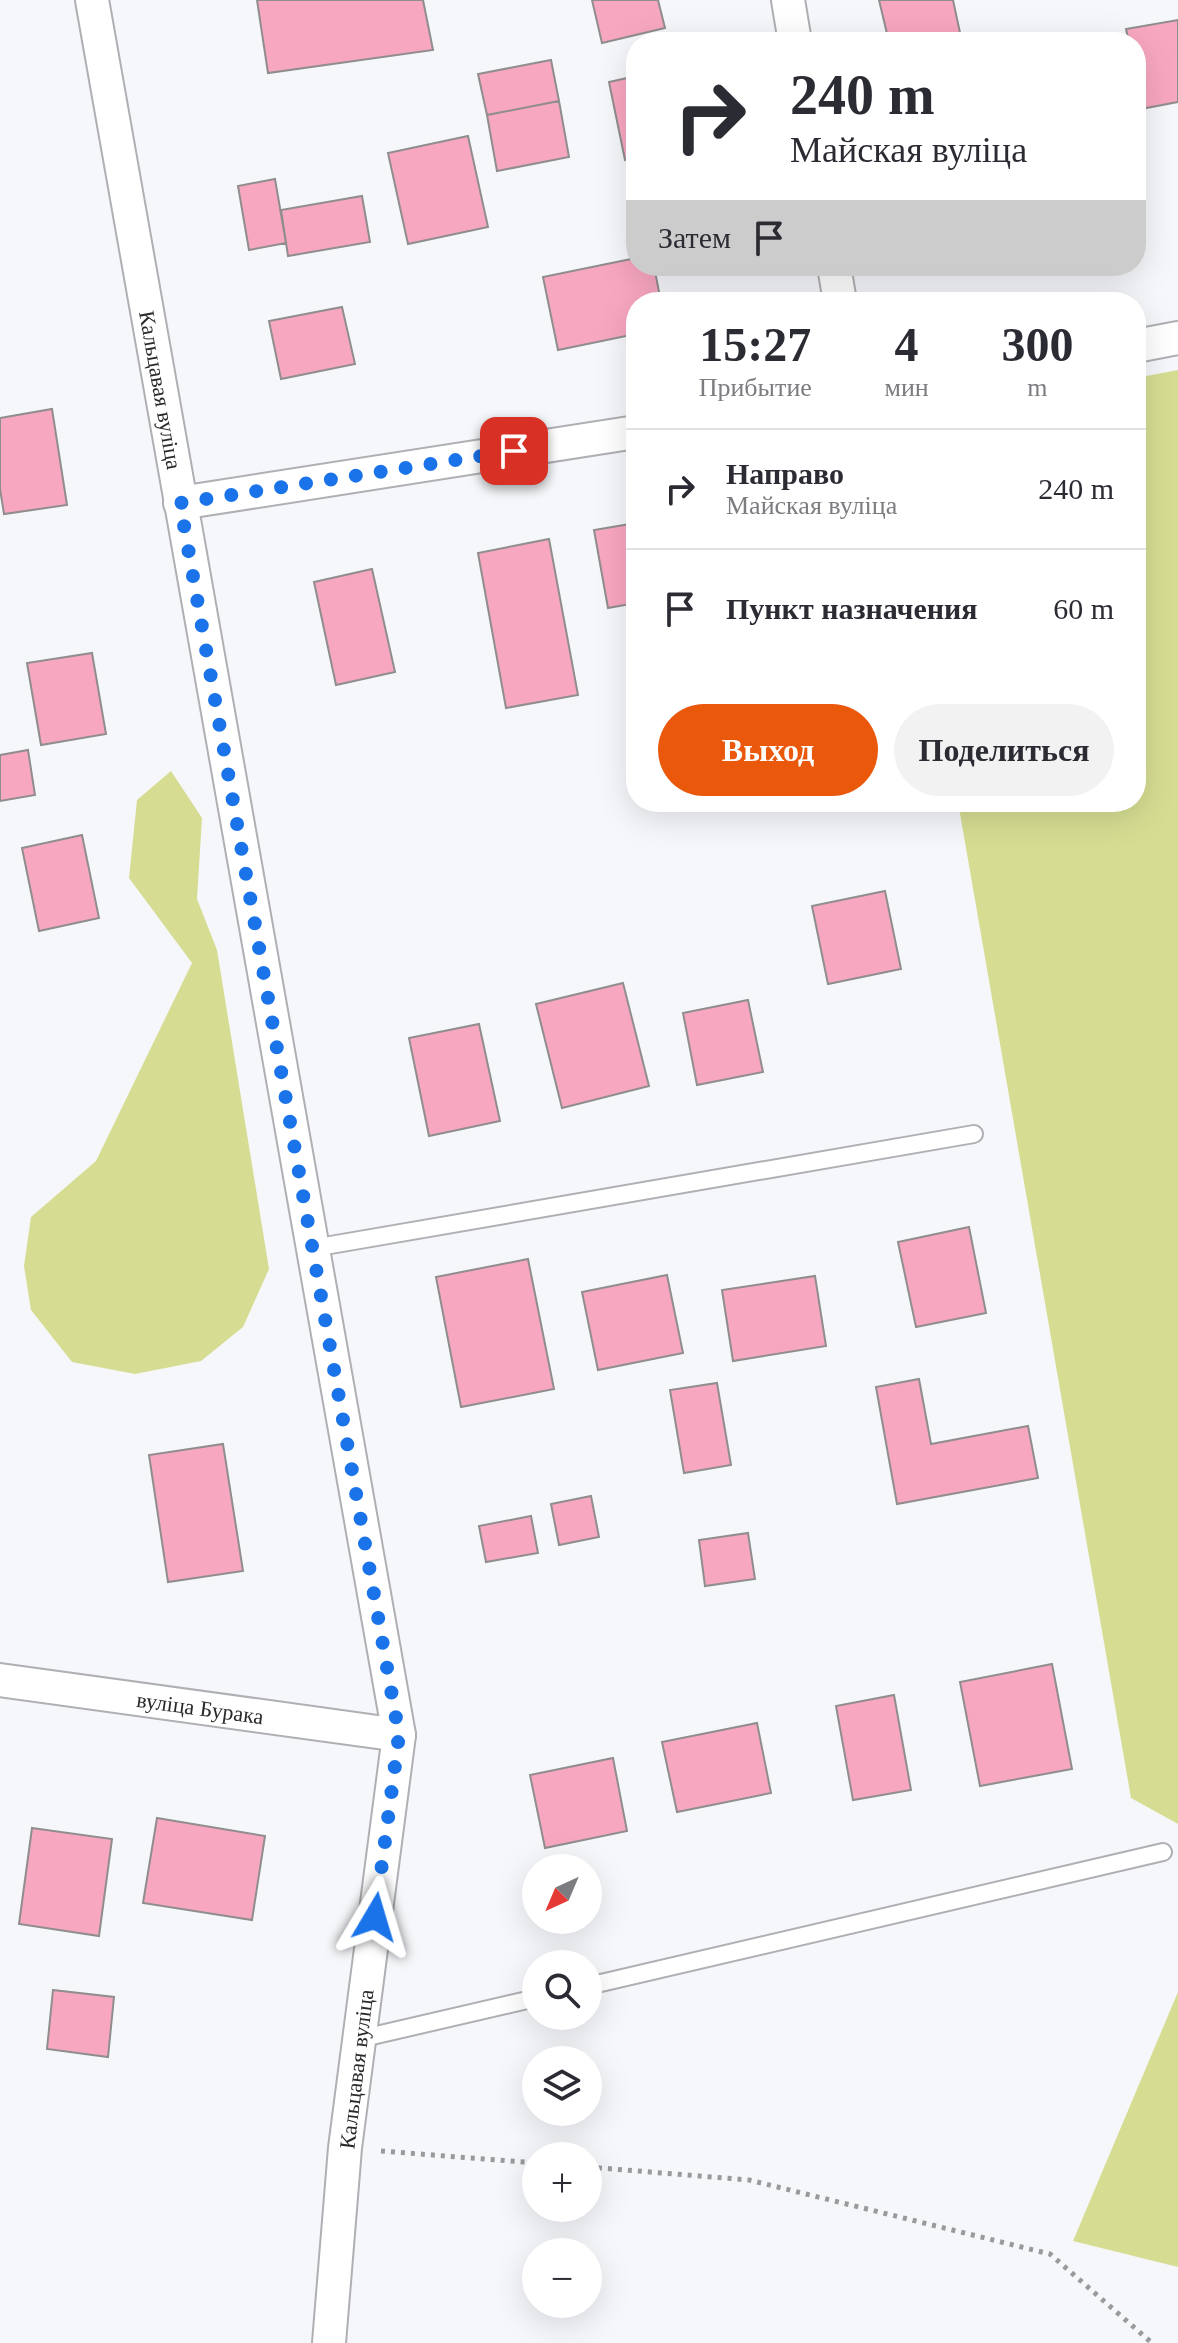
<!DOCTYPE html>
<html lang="ru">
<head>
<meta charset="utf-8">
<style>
  :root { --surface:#fff; --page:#f2f2f3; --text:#2b2b33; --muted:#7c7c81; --line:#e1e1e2; --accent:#ea580c }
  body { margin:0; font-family:"Times New Roman",serif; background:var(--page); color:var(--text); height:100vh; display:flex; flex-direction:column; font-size:30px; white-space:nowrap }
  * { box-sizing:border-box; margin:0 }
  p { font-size:26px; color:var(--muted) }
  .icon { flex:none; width:44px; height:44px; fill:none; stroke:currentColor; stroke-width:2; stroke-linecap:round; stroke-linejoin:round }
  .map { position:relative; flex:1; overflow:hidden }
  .panel { position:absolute; left:626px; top:292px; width:520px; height:520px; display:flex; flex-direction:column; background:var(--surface); border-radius:32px; box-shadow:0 8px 32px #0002 }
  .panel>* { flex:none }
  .top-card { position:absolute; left:626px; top:32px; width:520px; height:244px; border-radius:32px; box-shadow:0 8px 32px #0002; background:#fff; color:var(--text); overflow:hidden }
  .needle { width:52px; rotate:224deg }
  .controls { position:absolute; left:522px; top:1854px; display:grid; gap:16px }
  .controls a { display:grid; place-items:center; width:80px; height:80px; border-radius:50%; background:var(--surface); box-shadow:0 8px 32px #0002; font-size:40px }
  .pin { position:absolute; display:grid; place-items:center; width:68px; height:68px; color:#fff; margin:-34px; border-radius:16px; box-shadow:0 4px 12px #0006 }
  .me { position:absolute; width:88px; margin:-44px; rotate:7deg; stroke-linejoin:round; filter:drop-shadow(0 0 6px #0008) }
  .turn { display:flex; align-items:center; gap:28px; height:168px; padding:0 32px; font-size:36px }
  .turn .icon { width:104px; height:104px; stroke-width:2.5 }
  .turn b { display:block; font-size:56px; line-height:68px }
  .then { display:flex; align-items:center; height:76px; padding:0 32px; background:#0003; gap:16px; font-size:30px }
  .eta { display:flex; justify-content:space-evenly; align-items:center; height:136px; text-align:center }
  .eta b { font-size:48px; font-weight:800; line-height:56px }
  .action { display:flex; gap:16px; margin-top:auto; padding:16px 32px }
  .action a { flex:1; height:92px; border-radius:48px; background:var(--accent); color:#fff; font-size:32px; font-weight:800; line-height:92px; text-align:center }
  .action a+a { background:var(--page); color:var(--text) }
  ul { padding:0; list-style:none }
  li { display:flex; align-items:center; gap:24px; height:120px; padding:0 32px; border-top:2px solid var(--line) }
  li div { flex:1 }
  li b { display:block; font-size:30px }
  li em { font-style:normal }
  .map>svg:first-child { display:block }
</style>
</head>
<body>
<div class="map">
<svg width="1178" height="2343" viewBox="0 0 1178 2343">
  <rect width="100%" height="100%" fill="#f5f7fa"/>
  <path fill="#d6dd92" d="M1178,370v1454l-47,-26 -173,-996h178v-424z
    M171,771l31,47 -5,81 20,51 52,319 -26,58 -42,34 -66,13 -63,-12 -41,-52 -7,-44 7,-49 65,-56 96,-198 -63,-85 8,-78z
    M1178,1992v275l-105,-26z"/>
  <path fill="#f8a7c0" stroke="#908d8e" stroke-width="2" d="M257,0h166l10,50 -165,23z
    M592,0h66l7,28 -63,15z
    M879,0h74l9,42h-73z
    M1178,20v82l-37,7 -5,-26v-41h-7l-3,-13z
    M551,60l8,41 -72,14 -9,-41z
    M636,76v81l-11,3 -16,-78z
    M559,101l10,56 -72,14 -10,-56z
    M468,136l20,91 -80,17 -20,-91z
    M275,179l11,64 -37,7 -11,-64z
    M362,196l8,46 -82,14 -7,-46z
    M636,258v8h18l7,36h-25v32l-78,16 -15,-73z
    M936,266h28l-27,6z
    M342,307l13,57 -74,15 -12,-58z
    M52,409l15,96 -63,9 -4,-25v-71z
    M636,523v80l-28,5 -14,-78z
    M549,539l29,156 -72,13 -28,-155z
    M372,569l23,103 -59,13 -22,-103z
    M92,653l14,81 -65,11 -14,-82z
    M28,750l7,45 -35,6v-46z
    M82,835l17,83 -60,13 -17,-83z
    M885,891l16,78 -73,15 -16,-78z
    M623,983l26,103 -87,22 -26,-104z
    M748,1000l15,72 -66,13 -14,-72z
    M479,1024l21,97 -71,15 -20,-98z
    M969,1227l17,86 -70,14 -18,-85z
    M528,1259l26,130 -93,18 -25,-130z
    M667,1275l16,78 -85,17 -16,-78z
    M815,1276l11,70 -93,15 -11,-71z
    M919,1379l12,65 97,-18 10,52 -141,26 -21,-117z
    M717,1383l14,82 -47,8 -14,-83z
    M223,1444l20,127 -75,11 -19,-127z
    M591,1496l8,41 -40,8 -8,-41z
    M531,1516l7,37 -52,9 -7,-36z
    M748,1533l7,46 -50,7 -6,-46z
    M1052,1664l20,105 -92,17 -20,-104z
    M894,1695l17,95 -58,10 -17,-94z
    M757,1723l14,70 -94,19 -15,-70z
    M613,1758l14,73 -82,17 -15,-73z
    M157,1818l108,18 -13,84 -109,-17z
    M32,1828l80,11 -13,97 -80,-12z
    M53,1990l61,7 -6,60 -61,-8z"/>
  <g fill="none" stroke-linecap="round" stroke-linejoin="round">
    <g stroke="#afb0b3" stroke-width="20">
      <path id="service" d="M313,1248l661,-114
        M588,1986l575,-134
        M359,2039l177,-41"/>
    </g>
    <g stroke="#afb0b3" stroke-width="36">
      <g id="minor">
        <path id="s1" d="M92,0l307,1735 -54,413 -16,195"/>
        <path d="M788,0l7,42"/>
        <path d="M834,266l6,36"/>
        <path d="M1136,346l42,-8"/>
        <path d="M180,503l456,-71"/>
        <path id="s2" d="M0,1680l399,55"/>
      </g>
    </g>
    <path stroke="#999a9c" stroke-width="5" stroke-dasharray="4 6" stroke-linecap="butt" d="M381,2151l155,12
      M588,2167l161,13 301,74 102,89"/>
    <use href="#service" stroke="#fff" stroke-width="16"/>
    <use href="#minor" stroke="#fff" stroke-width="32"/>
  </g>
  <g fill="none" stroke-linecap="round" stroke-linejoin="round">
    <path stroke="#1a73e8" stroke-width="14" stroke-dasharray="0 25.2" d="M375,1917l24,-182 -219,-1232 334,-52"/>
  </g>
  <g text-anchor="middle" stroke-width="6" stroke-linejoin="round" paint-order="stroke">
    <g font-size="22" fill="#2a2a2b" stroke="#fff">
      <text dy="8" stroke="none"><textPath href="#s1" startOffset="396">Кальцавая вуліца</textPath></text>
      <text dy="8" stroke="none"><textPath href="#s2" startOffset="202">вуліца Бурака</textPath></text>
      <text transform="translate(356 2069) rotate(-83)" y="8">Кальцавая вуліца</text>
    </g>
  </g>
</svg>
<div class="controls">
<a><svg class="needle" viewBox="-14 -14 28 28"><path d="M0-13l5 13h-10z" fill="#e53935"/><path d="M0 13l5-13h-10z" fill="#7c7c81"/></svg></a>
<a><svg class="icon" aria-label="search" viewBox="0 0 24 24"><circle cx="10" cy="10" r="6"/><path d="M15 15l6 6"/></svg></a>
<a><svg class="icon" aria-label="layers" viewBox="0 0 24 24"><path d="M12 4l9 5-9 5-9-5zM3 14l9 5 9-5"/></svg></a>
<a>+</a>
<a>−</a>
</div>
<div class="pin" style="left:514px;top:451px;background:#d93025"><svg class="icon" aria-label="arrive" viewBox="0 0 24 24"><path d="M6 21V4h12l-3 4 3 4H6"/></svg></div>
<svg class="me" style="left:375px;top:1917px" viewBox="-20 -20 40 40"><path d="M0-17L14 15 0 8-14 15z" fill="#1a73e8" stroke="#fff" stroke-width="4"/></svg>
<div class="top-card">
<div class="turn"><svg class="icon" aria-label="right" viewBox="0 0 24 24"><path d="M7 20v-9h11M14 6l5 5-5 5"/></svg><div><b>240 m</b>Майская вуліца</div></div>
<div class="then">Затем<svg class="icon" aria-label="arrive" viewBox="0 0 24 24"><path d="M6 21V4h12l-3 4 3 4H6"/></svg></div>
</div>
<section class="panel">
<div class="eta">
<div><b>15:27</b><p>Прибытие</p></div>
<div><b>4</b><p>мин</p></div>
<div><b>300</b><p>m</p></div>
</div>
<ul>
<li><svg class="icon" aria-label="right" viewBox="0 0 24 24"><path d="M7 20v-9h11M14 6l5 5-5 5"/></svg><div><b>Направо</b><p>Майская вуліца</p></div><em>240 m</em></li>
<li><svg class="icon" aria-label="arrive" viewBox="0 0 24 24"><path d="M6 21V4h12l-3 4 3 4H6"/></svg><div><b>Пункт назначения</b></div><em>60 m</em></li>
</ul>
<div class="action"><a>Выход</a><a>Поделиться</a></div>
</section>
</div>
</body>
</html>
